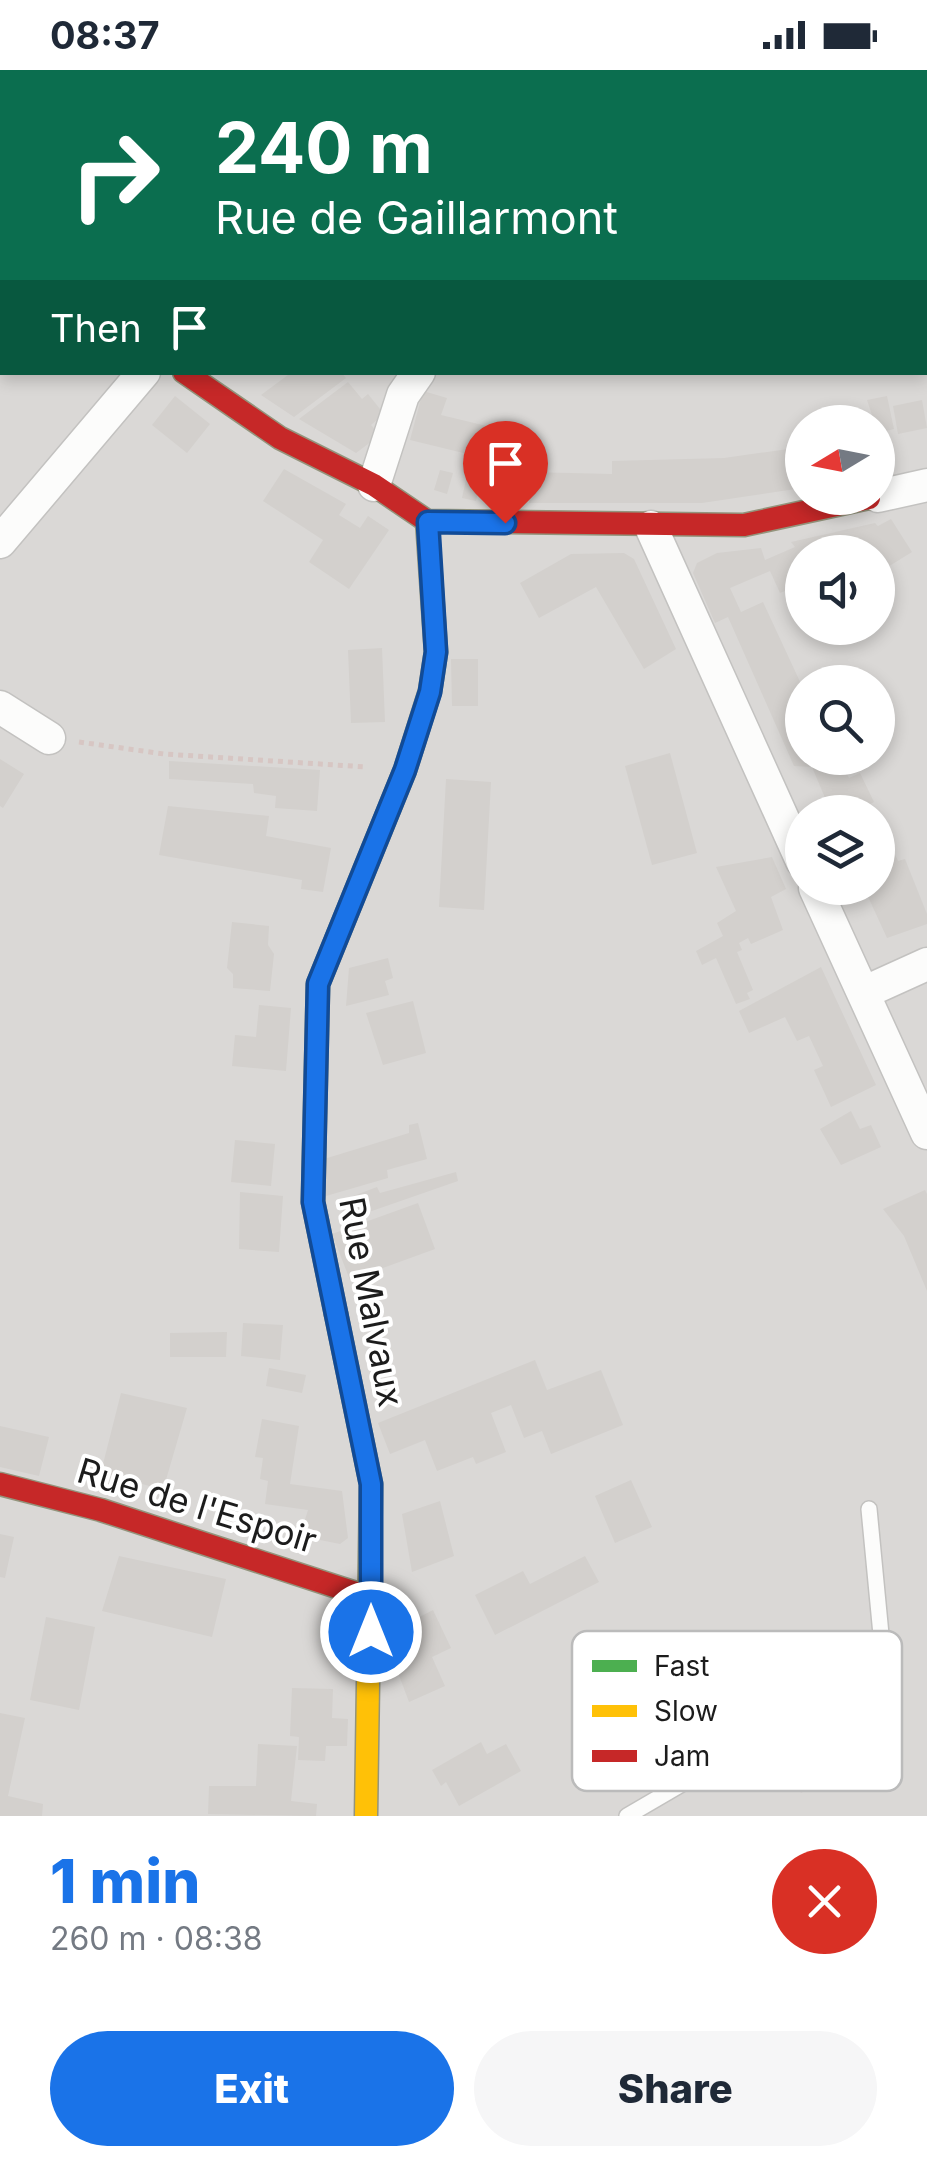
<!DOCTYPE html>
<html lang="en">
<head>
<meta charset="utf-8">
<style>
  :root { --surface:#fff; --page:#f6f6f7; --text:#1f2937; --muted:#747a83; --accent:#1a73e8 }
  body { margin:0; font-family:Inter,sans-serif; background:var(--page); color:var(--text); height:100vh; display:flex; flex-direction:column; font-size:38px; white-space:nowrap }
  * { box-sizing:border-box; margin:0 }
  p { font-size:32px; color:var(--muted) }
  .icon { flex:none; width:55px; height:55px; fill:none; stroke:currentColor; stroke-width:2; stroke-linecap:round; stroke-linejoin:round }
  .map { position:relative; height:1746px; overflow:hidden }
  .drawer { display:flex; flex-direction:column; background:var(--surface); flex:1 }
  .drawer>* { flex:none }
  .hud { position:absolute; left:0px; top:0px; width:928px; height:305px; box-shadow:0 5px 15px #0003; background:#0b6e4f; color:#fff; overflow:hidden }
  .needle { width:65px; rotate:260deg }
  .controls { position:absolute; left:785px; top:335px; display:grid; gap:20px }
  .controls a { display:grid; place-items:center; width:110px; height:110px; border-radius:50%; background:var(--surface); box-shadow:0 5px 15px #0003; font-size:50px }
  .pin { position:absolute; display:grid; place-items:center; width:85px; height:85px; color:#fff; margin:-102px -42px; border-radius:50% 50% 50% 0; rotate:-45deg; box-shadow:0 0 10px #0007 }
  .pin .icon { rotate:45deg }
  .me { position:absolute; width:110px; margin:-55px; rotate:0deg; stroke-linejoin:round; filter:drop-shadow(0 0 8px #0008) }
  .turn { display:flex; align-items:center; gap:35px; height:210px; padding:0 50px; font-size:45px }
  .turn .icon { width:130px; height:130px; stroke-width:2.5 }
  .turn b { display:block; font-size:70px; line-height:85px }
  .then { display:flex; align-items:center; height:95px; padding:0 50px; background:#0003; gap:20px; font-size:38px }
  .round { display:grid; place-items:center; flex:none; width:105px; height:105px; border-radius:52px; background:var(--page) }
  .overview { display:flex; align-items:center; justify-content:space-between; height:170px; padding:0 50px }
  h1 { font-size:60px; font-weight:800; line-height:75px; color:var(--accent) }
  .primary-button { display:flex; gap:20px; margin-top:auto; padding:20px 50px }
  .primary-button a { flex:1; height:115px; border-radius:60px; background:var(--accent); color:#fff; font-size:40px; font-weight:800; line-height:115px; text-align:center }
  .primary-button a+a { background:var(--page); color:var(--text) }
  .status { display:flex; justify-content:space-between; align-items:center; height:70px; padding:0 50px; background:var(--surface); direction:ltr }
  .status svg { height:28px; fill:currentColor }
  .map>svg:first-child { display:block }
</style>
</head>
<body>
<div class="status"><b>08:37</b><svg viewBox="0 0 49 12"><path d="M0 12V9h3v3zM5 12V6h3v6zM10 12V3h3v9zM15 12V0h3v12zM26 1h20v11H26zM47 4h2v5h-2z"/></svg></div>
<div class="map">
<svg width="927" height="1746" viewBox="0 0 927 1746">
  <rect width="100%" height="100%" fill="#ebe8e4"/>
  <path fill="#dad8d6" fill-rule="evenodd" d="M0,0h927v1746h-927zM2,2h923v300h-923zM802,352h76v76h-76zM802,482h76v76h-76zM802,612h76v76h-76zM802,742h76v76h-76z"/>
  <path fill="#d3d0cd" d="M292,302h49l5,6 -52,39 -33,-22z
    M348,312l14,17 6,-5 16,20 -13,11 9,10 -24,18 -57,-34z
    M423,321l24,7 -6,17 54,13 -7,31 -78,-19z
    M175,326l35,28 -23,29 -35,-28z
    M887,326l7,33 -16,4 -11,-33z
    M922,330l5,28 -29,6 -5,-28z
    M802,377v41l-100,15h-173v-31l83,2v-13l112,-3z
    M284,399l62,35 -7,11 21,13 8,-12 21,14 -40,59 -40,-27 14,-22 -60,-39z
    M440,400l13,3 -6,21 -13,-4z
    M468,401l14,3 -6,27 -14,-3z
    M891,449l21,33 -21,13 -13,5v-18h-76v32l-22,9 -10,-22 -40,17 11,24 22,-10 39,84v72h37l10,20 11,-5 14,29 -11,6 3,4h-35l-19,-45 -18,-1 -66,-149 -13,6 -22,-50 4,-10 20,-10 44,-5 4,12 30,-13 -4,-5 84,-19 3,3z
    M624,483l10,6 42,90 -32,20 -48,-82 -57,31 -19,-35 51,-29z
    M382,578l3,74 -34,1 -3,-73z
    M451,589h27v47h-26z
    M670,683l27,100 -45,12 -27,-99z
    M0,689l24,15 -21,34 -3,-2z
    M169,691l151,9 -3,41 -42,-3 1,-12 -22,-3 -1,-9 -84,-5z
    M446,709l45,3 -7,128 -45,-3z
    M168,736l101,10 -3,20 65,12 -8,44 -22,-3 1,-9 -143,-25z
    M885,762l13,29 7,-2 22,55v10l-40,14 -23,-50h14v-52z
    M772,787l14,32 -15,8 12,33 -32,14 -3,-6 -9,5 3,7 -5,2 16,38 -6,3 3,6 -14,5 -20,-46 -14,7 -6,-14 27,-15 -6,-13 19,-12 -20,-44z
    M232,852l37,4 -1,19 6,9 -4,37 -37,-3v-14l-6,-6z
    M388,888l5,20 -8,3 4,14 -43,11 3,-38z
    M821,897l55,118 -45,22 -17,-37 9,-4 -14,-30 -12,5 -12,-24 -36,16 -10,-22z
    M413,931l13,52 -43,12 -17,-52z
    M259,935l32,3 -5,63 -54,-5 3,-31 21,2z
    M851,1041l9,18 11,-4 10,22 -40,18 -21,-36z
    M418,1053l9,36 -40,11 1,8 -62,18 -2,-37 85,-26v-8z
    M235,1070l40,4 -4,42 -40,-4z
    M456,1102l2,9 -112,39 -6,-19 37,-14 3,6z
    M925,1120l2,4v97l-23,-55 -21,-27z
    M240,1122l43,4 -4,56 -40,-3z
    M418,1133l17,46 -85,31 -18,-46z
    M243,1253l40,2 -3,35 -39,-4z
    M227,1262l-1,25h-56v-24z
    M535,1290l12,30 54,-20 22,55 -72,29 -9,-23 -18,7 -13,-33 -20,8 15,39 -30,12 -3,-7 -36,14 -12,-31 -35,14 -12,-31z
    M269,1298l37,7 -4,18 -36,-7z
    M121,1323l66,15 -24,82 -62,-18z
    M262,1349l37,7 -9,58 52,7 6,47 -8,6 -40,-8 8,-26 -43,-6 3,-23 -8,-2 3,-21 -8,-1z
    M0,1356l49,11 -10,39 -39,-9z
    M631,1410l21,47 -37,16 -20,-47z
    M440,1431l14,55 -42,16 -10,-58z
    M0,1464l14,3 -9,41 -5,-1z
    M119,1486l107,23 -14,58 -110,-26z
    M585,1486l14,26 -104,53 -20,-40 48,-24 7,13z
    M433,1540l18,38 -19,9 13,29 -36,16 -25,-67z
    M46,1547l49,10 -16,83 -49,-10z
    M292,1618l41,1 -1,29 16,1 -1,27h-21l-1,15 -27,-1 1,-23 -9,-1z
    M0,1643l25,5 -17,78 35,8 -1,12h-42z
    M481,1672l6,12 19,-10 15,27 -62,35 -13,-24 -5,4 -9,-16z
    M258,1674l39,2 -6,55 26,3 -1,12 -108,-2 1,-28h47z
    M809,1678l18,30 -26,15 -18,-30z"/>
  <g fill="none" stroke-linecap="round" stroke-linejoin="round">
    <g stroke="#c3c2c0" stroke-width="18">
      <path id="lane" d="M627,1746l257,-150 -15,-157"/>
    </g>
    <g stroke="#c3c2c0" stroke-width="35">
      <path id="street" d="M43,0v2
        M829,0l2,2
        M698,2l2,-2
        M925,116l2,5
        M374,415l29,-90 16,-23
        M878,426l49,-11
        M651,457l151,334
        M0,472l144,-170
        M0,637l49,31
        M815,818l112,245
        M863,923l64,-29"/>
    </g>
    <g stroke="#93947c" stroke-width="25">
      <path id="fast" d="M336,1244l-23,-112 5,-218 87,-214 25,-79 6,-39 -9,-131"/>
    </g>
    <g stroke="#93947c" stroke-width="25">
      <path id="slow" d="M336,1244l35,170 -5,332"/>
    </g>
    <g stroke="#93947c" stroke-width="25">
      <path id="jam" d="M184,302l96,66 94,47 53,36 317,4 125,-27
        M0,1414l101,26 270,88"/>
    </g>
    <path stroke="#d7c6c3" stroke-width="5" stroke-dasharray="5 5" stroke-linecap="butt" d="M79,672l85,12 203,13"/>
    <use href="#lane" stroke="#fcfcfb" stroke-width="15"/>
    <use href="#street" stroke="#fcfcfb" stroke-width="32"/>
    <use href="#fast" stroke="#4caf50" stroke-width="22"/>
    <use href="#slow" stroke="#ffc107" stroke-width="22"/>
    <use href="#jam" stroke="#c62828" stroke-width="22"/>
  </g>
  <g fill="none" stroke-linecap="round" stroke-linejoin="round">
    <g stroke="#114b97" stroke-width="25">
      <path id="route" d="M371,1562v-148l-58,-282 5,-218 87,-214 25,-78 6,-40 -8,-130 77,1"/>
    </g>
    <use href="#route" stroke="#1a73e8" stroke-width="18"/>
  </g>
  <g text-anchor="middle" stroke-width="8" stroke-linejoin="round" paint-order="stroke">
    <g font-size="35" fill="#1c1c1c" stroke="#fff">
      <text transform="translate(371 1232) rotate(79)" y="12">Rue Malvaux</text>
      <text transform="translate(197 1436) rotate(17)" y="12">Rue de l'Espoir</text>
    </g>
  </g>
  <rect x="572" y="1561" width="330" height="160" rx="15" fill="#fff" stroke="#bbb" stroke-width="2.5"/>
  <rect x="592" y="1590" width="45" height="12" fill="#4caf50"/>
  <rect x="592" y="1635" width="45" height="12" fill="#ffc107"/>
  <rect x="592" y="1680" width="45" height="12" fill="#c62828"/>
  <g font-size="28" fill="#1c1c1c">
    <text x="654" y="1606">Fast</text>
    <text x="654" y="1651">Slow</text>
    <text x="654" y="1696">Jam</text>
  </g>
</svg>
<div class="controls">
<a><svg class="needle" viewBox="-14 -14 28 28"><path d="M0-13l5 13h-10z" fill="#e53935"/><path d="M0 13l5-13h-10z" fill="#747a83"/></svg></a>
<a><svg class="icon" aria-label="sound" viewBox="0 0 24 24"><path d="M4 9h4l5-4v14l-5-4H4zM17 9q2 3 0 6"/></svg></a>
<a><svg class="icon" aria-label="search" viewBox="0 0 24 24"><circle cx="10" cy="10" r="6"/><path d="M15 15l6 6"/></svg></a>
<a><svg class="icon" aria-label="layers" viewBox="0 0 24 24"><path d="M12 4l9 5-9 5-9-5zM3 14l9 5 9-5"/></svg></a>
</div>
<div class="pin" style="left:505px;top:453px;background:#d93025"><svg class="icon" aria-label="arrive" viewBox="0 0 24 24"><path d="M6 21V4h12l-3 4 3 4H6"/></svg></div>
<svg class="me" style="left:371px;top:1562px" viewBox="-20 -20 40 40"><circle r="17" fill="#1a73e8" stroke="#fff" stroke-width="3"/><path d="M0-11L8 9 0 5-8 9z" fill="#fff"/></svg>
<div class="hud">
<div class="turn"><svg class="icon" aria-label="right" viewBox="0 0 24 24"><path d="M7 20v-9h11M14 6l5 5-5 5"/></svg><div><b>240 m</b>Rue de Gaillarmont</div></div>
<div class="then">Then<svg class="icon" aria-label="arrive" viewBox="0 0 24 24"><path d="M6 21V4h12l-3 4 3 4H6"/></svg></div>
</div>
</div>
<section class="drawer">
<div class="overview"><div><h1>1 min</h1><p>260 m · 08:38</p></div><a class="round" style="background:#d93025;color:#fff"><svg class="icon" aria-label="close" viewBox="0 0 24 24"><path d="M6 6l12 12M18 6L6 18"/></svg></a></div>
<div class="primary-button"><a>Exit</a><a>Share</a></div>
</section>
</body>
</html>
